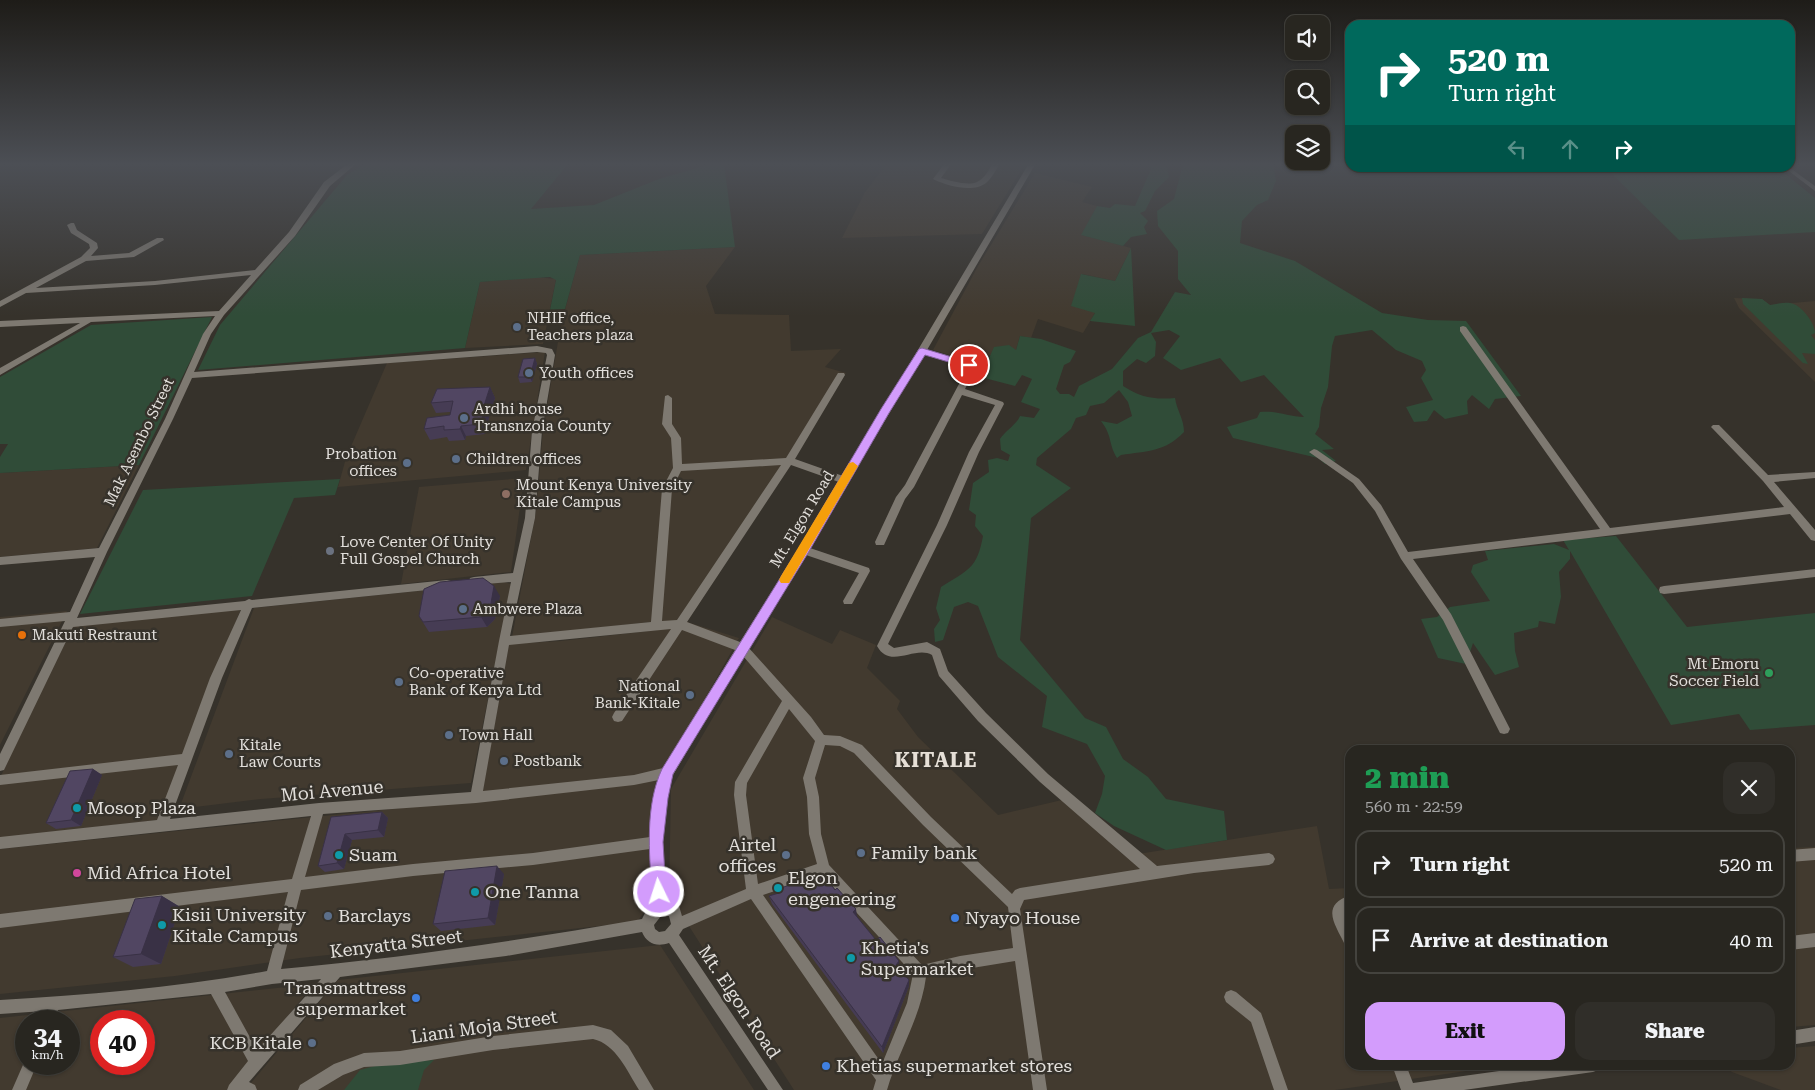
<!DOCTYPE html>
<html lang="en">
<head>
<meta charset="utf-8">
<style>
  :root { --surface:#282620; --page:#302e29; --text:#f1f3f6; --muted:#a5a5a5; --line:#44433e; --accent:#d39cfc }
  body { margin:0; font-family:"Roboto Serif",serif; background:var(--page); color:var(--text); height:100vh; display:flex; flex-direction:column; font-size:19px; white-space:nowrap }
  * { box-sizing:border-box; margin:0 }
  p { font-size:16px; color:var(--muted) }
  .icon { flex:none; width:28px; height:28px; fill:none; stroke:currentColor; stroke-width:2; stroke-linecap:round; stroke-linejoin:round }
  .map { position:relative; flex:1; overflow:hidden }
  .details { position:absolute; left:1345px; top:745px; width:450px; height:325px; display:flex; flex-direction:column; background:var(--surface); border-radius:15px; box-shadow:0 1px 4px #0004,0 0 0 1px var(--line) }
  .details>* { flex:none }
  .hud { position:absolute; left:1345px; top:20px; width:450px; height:152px; border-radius:15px; box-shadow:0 1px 4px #0004,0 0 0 1px var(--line); background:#00695c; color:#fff; overflow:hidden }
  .tools { position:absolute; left:1285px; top:15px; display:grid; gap:10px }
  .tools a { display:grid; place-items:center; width:45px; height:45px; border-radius:10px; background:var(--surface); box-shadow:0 1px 4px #0004,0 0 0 1px var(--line); font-size:25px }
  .speed { position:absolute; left:15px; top:1010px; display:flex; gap:10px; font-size:25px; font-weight:700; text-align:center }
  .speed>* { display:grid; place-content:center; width:65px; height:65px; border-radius:50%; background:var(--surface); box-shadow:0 1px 4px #0004,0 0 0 1px var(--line); line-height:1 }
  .speed small { font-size:12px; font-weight:400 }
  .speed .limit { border:8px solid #d22; background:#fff; color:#111 }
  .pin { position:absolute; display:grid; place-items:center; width:42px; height:42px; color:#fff; margin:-21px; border:2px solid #fff; border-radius:50%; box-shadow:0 1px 5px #0007 }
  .me { position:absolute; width:55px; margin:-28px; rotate:356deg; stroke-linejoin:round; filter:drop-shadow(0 0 4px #0008) }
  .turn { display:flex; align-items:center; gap:18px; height:105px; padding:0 20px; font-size:22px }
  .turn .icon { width:65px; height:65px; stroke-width:2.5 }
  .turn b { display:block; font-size:35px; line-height:42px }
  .lanes { display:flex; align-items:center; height:48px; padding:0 20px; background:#0003; justify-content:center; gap:25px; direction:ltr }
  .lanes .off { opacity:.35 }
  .round { display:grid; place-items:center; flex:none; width:52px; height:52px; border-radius:15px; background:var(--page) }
  .head { display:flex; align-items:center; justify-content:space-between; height:85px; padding:0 20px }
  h1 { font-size:30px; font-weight:800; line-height:38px; color:#1e9e55 }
  .cta { display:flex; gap:10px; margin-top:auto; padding:10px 20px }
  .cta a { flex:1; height:58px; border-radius:15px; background:var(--accent); color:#111; font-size:20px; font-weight:800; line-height:58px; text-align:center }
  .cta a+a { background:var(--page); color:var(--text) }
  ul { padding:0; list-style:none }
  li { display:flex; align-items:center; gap:15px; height:68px; margin:0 10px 8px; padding:0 10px; border:2px solid var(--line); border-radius:15px }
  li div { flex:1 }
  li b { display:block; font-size:19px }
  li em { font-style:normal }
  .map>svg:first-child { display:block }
</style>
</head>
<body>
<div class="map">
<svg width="1815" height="1090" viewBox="0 0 1815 1090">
  <rect width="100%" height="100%" fill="#36322b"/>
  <path fill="#423a2f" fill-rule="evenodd" d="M887,164h138l-43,70 -140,4 23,-46z
    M1035,173l57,14 -10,15 15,4 -15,29 49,13 -16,33 -33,-7 13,39 -12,20 -45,-14 -7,19 -11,-2 -4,14 -28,6 -2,10 -12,-6 -7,-7 -11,4 -23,-7 45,-84z
    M735,247l-29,39 9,28 74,1 2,36 50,-2 -16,18 21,6 -43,70 -116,179 52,16 -57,102 -18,27 -8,23 -6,114 -13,18 -337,36 -125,18 -175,18v-145l481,-49 28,-156 52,-3 96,-11 28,-8 -25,-1 -148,16 24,-125 7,-82 18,-106 19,-69z
    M537,277l19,2 -13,65 -78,4 15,-66z
    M1734,298l28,1 8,6 45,-4v81l-76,-74z
    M545,352l-19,118 -188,17 8,-29 41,-95z
    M139,465l-42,83 -97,9v-84z
    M524,478l-13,94 -110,12 18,-97z
    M504,582l7,2 -40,199 -210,16 -82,10 75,-201z
    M241,609l-59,147 -24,64 -158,18v-60l72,-152z
    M67,611l-67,134v-128z
    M772,617l60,27 8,-14 36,15 -9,23 33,33 -3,8 21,28 80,78 64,-15 63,56 192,-30 12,63 21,-1v177h158l-173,25h-541l-125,-195 2,-106z
    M1815,847v178l-25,2v-179z
    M660,945l94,145h-509l93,-110z
    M314,984l-87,106h-227v-72zM26,1021h43v43h-43zM101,1021h43v43h-43z
    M1815,1046v44h-34l-49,-18 -10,-7h68v-17z"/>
  <path fill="#304c38" d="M365,164h203l-37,45 63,-4 65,-26 52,-15h13l11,83 -155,8 -15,54 -15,1 6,-30 -6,-3 -70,5 -15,66 -267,22 22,-45 127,-150z
    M1148,164h18l3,13 -14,14 -10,20 -5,2 8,8 -4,6 3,7 -16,3 -8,9 -42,-11 16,-29 13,2 5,-4 20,2 16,-37z
    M1183,164h90l3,17 -8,19 -11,5 -15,16 -2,22 55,18 87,52 46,7 38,1 55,75 -26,3 -6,10 -17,-14 -5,6 1,13 -23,5 -11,-9 -7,11 -13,1 -8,-15 27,-7 -12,-22 5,-8 -4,-9 -26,-11 -24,-20 -37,6 -3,10 -4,41 -7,21 -2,19 -4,7 19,15 -12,1 14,11 -11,3 -7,-6 -85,-20 -6,-11 30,-9 3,-6c16,-2 29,5 44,5l-40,-42 -23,7 -21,-24 -39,12 -18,-12 17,-22 -11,-6 -18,3 5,9 -1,14 -9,7 -9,-4 -14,12v15c17,11 31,14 52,12 2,13 9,21 9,34 -19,20 -37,19 -63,23l-4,3c-9,-15 -4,-21 -16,-37l16,3 15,-8 -4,-14 -9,-12 -15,13 -14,3 -4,9 -10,3 -5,11 -34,29 -1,7 35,23 -40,30 -11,122 65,78 21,9 17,32 25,18 18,22 58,12 3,29 -61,10 -52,-24 -19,-13 7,-19 3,-18 -18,-32 -45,-17 5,-31 -49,-39 -20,-51 -10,-4 -14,5 -11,33 -8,2 -1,-13 6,-9 -4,-12 5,-21c27,-17 36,-18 42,-51l-8,-10 1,-11 -7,-5 4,-27 16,-11 -1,-12 9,-2 11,3 2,-6 -9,-5 -1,-11c6,-9 17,-15 20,-23l14,2 6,-9 -19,-7 11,-23 -10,-4 -7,11 -42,-11 3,-8 -7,-4 5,-3 12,5 8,-18 15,-2 7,5 4,-14 21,3 35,12 -6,11 -6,3 -8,24 4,5h9l5,3 5,-11 33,-17 26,-31 13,-6 24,-40 16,3 -13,-16v-28l-20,-25 -1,-15 17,-12z
    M1606,168h172l37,30v34l-136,8z
    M1131,248l4,78 -45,-5 5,-8 -24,-7 10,-32 34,7z
    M1742,298l20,1 8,6c6,-1 14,-3 20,-2 11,1 25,20 25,30l-4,2 4,5v14l-13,-1 6,11 -5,-1 -60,-59z
    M212,317l-73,148 -139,8v-16l8,-13h-8v-67l91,-52z
    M340,479l-5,16 -41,3 -42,98 -172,18 63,-124z
    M1616,536l71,91 128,-14v112l-65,5 -11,-16 -68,11 -101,-174v8l-11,13 2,25 -6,27 -16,-3 -1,6 -24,6 1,18 4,16 -24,8 -22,-32 -7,21 -28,-6 -17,-39 16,-2 13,-10 40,-6 -19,-29 2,-7 15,-5 -3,-9 69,-7 15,6 -6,-10z
    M434,1060l-10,10 -6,20h-74l16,-20 22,-6z"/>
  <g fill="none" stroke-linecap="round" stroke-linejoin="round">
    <path fill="#7e7971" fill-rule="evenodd" d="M349,163h8l-27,23 -35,50 -71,79 -13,19 -17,38 343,-26 15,3 3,6 -13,76 -7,87 -25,118 141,-14 11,-133 11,-21 -2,-30 -9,-14 3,-28 3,-1 4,3v26l9,14 1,26 104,-6 52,-85h6l1,2 -50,84 48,17 186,-313h7l-109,187 45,13 3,6 -10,20 38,13 1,2 -25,48 -32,73 -59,119 6,4 33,-6 13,7 8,22 38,42 62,61 109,92 112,-13 4,2 2,4 -2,4 -4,2 -75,8 -170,27 -4,9 27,181h-14l-18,-129 -55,9 -34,7c-5,40 -28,75 -39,113h-14l3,-10 -125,-181 -68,30 -4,6 104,155h-15l-99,-147c-12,4 -22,1 -27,-11l-136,24 -166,21 -91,105 6,3 2,5h-30l2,-5 19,-24 -37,-67 -153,16 -4,11h-14l4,-10 -44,3v-14c89,-5 179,-13 267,-29l21,-79 -288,36v-14l292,-35 19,-63 -311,33v-12l157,-17 21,-55 -178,20v-10l182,-21 28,-76 31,-68 -168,17 -69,143 -4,1v-17l65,-133 -65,6v-8l70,-7 25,-55 -95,8v-8l99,-9 66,-129 38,-85 12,-18 -124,6 -91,53v-7l80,-45 -80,4v-6l219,-10 32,-36 -96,10 -129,8 -26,14v-6l81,-44 9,-9 -1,-4 -18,-11 -4,-8 4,-2h3l3,7 20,13 1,5 -7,8 38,-3 28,-15h6l1,2 -30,17 -48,4 -50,27 119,-7 100,-11 34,-38 35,-50zM537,352l9,1 1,2 -15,76 -7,87 -12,55 -39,4 -4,1 -1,3 1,3 4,1 37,-3 -12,59 -28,151 -152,11 -149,16 52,-141 30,-70 195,-20 4,-1 1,-3 -1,-3 -4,-1 -195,20 -3,-1 -4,2 -168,17 30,-66 66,-133 19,-41zM924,354l42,13 1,2 -62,116 -9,12 -21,45 1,3h8l21,-46 9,-12 48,-92 33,10 -26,47 -32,73 -60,121c13,24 38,-1 55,9l7,21 39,45 62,61 100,87 -120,19 -5,2 -3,4 -81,-77 -69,-72 -22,-9 -16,-1 -13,-18 -63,-70 58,-92 53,18 -16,28 1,3h8l18,-33 -1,-3 -59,-20zM781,465l-104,155 -15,1 10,-132 9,-18zM791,465l48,17 -39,65 -60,95 -53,-20zM671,629l-57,84 -2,4 2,4 4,1 4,-1 60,-91 53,20 -72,118 -29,7 -151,16 26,-146zM743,656l39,45 -47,81 -1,13 12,94 -64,27 -3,-10 -13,-4 -4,-60 5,-44 6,-23zM789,709l26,32 -12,37 4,19 2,37 8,30 -59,20 -12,-89 1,-12zM825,745l15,1 14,7 69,72 85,82 5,41 -53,8 -38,9 -93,-100 -8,-31 -2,-37 -4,-19zM659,780l-4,18 -5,39 -117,16 -120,11 -108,13 18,-63 153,-11 158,-18zM650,849l3,56 -7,6 -4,8c-120,21 -240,39 -361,50l20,-79 112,-14 120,-11zM822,875l91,99 -6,29 -25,61 -119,-169zM661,916h8l2,8 -6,7 -6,1 -4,-3 -1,-4zM321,979l-64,71 -32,-58 47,-8z
      M945,163h7l-11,15c10,3 27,8 36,4 7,-3 12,-12 16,-19h7c-4,7 -8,15 -14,20 -13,10 -38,3 -51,-3l-2,-1z
      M1790,168l25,18v5l-30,-23z
      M1463,326l3,1 144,201 174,-21 -21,-26 -50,-52 -2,-2 2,-2h6l49,50 47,-3v6l-41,4 41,48v11l-4,-1 -21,-26 -377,45 38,55 57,111 2,4 -2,4 -4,1 -4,-1 -57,-113 -42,-61 -26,-48 -22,-28 -44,-31 5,-3 3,1 42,29 22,26 27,47 192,-23 -140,-198v-4z
      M1815,569v8l-151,17 -4,-1 -1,-3 1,-3 4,-1z
      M1815,848v12l-25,2v-12z
      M1350,895v12l-5,5 5,14v21l-5,-2c-10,-21 -25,-39 5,-50z
      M1815,933v14l-25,3v-14z
      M1231,990l5,2 25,21 27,77h-14l-23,-68 -25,-20 -2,-5 2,-5z
      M593,1025l18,5 17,16 26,44h-15c-12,-19 -23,-46 -46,-51l-100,11 -93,15 -36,2 -21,8 -25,15h-20l2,-5 34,-21 30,-11 36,-2 93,-15z
      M1815,1027v14l-25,4v-14z
      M26,1058v6h11l-11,26h-14z
      M1392,1065h14l7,18 129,-18h58l-2,5 -5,2 -129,18h-63z"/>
  </g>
  <path fill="#463c54" d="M535,358l2,6 -5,18 -12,1 -2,-6z
    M490,387l5,11 -7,23 1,2 -4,11 -19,2 -1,4 -16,1 -2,-4 -17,3 -6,-11 26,-14v-3l-14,1 -5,-10z
    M500,596l-5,23 -8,8 -58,5 -10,-16z
    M93,769l9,6 -21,51 -25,3 -10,-6z
    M382,812l6,6 -4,19 -32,3 -8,29 -19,3 -7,-6 13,-49z
    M504,874l-9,51 -54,6 -8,-7z
    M809,881l26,9 22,26v1l52,63v6l-26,67 -111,-149 -3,-8z
    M162,896l18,11 -19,57 -28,3 -20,-10z"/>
  <path fill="#393145" d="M535,358l2,6 -5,18 -2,-5z
    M490,387l5,11 -7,23 1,2 -4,11 -5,-10 2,-12z
    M461,426l5,10 -1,4 -5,-11z
    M494,586l6,10 -5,23 -8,8 -6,-10z
    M93,769l9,6 -21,51 -10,-6z
    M382,812l6,6 -4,19 -6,-7z
    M345,834l7,6 -8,29 -7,-6z
    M497,866l7,8 -9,51 -7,-7z
    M162,896l18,11 -19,57 -20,-10z
    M856,909l1,7 -3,4 -1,-8z
    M899,961v7l-3,4v-7z
    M909,980v6l-26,67 -1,-6z"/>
  <path fill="#514662" stroke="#393145" d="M535,358l-5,19h-12l5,-18z
    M490,387l-8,25h2l-4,12 -19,2 -1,3 -16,1v-4l-20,3 3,-11 23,-3 3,-14 -22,2 6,-14z
    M483,578l11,8 -4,23 -9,8 -58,5 -4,-6 5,-27 16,-7z
    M93,769l-22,51 -25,3 24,-52z
    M382,812l-4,18 -33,4 -8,29 -19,3 13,-49z
    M497,866l-9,52 -55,6 12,-53z
    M824,875l11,15 2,-2 19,21 -3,3 23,28 4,-3 19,24 -3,4 13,15 -27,67 -113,-151 13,-4 -1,-4 28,-10v3z
    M162,896l-21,58 -28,3 22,-58z"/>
  <linearGradient id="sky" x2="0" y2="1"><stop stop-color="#1e1c18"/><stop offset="0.52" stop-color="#4c4f55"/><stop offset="1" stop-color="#4c4f55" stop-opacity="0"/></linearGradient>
  <rect width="1815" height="316" fill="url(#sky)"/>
  <path fill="#d39cfc" stroke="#8965a4" d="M922,348l50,15 1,2 -4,3 -44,-13 -36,58 -81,140 -135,221 -5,24 -5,44 3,50 -2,5 -5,2 -5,-2 -2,-5c-3,-39 -7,-87 10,-123l138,-223 81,-137 38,-60z"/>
  <path fill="#f59e0b" d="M853,462l5,4 -69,117h-8l-2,-3 2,-4 68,-113z"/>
  <g fill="#5c6f8a" stroke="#36322b" stroke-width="2">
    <circle cx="517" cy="327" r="5"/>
    <circle cx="529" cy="373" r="5"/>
    <circle cx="464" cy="418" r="5"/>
    <circle cx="456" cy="459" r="5"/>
    <circle cx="407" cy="463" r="5"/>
    <circle cx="463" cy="609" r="5"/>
    <circle cx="399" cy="682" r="5"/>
    <circle cx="690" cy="695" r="5"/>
    <circle cx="449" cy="735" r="5"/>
    <circle cx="229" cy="754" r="5"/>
    <circle cx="504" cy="761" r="5"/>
    <circle cx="861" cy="853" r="5"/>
    <circle cx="786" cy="855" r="5"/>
    <circle cx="328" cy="916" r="5"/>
    <circle cx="312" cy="1043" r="5"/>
  </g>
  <circle fill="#8d6e63" stroke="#36322b" stroke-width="2" cx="506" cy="494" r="5"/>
  <circle fill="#6b7280" stroke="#36322b" stroke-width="2" cx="330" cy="551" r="5"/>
  <circle fill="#e8710a" stroke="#36322b" stroke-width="2" cx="22" cy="635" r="5"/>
  <circle fill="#2e9e5b" stroke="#36322b" stroke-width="2" cx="1769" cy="673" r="5"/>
  <g fill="#0f9aa8" stroke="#36322b" stroke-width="2">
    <circle cx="77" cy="808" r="5"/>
    <circle cx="339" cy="855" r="5"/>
    <circle cx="778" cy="888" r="5"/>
    <circle cx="475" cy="892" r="5"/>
    <circle cx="162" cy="925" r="5"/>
    <circle cx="851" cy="958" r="5"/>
  </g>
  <circle fill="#d1479c" stroke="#36322b" stroke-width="2" cx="77" cy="873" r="5"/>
  <g fill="#3f7fe0" stroke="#36322b" stroke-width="2">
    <circle cx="955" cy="918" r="5"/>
    <circle cx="416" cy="998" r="5"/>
    <circle cx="826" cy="1066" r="5"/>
  </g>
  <g text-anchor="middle" stroke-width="5" stroke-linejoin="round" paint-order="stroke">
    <g font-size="15" fill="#e2dfdb" stroke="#36322b" text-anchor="start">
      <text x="527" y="323">NHIF office,<tspan x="527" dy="17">Teachers plaza</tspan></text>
      <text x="539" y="378">Youth offices</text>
      <text x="474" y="414">Ardhi house<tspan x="474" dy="17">Transnzoia County</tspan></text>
      <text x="397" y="459" text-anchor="end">Probation<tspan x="397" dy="17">offices</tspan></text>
      <text x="466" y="464">Children offices</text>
      <text x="516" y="490">Mount Kenya University<tspan x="516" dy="17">Kitale Campus</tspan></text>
      <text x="340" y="547">Love Center Of Unity<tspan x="340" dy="17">Full Gospel Church</tspan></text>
      <text x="473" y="614">Ambwere Plaza</text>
      <text x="32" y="640">Makuti Restraunt</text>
      <text x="1759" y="669" text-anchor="end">Mt Emoru<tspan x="1759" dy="17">Soccer Field</tspan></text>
      <text x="409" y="678">Co-operative<tspan x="409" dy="17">Bank of Kenya Ltd</tspan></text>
      <text x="680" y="691" text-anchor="end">National<tspan x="680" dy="17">Bank-Kitale</tspan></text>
      <text x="459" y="740">Town Hall</text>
      <text x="239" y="750">Kitale<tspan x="239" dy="17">Law Courts</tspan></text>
      <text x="514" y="766">Postbank</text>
    </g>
    <g font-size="15" fill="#e2dfdb" stroke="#36322b">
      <text transform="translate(139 442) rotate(-64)" y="5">Mak Asembo Street</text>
      <text transform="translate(802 519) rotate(-59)" y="5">Mt. Elgon Road</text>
    </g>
    <g font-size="18" fill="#e2dfdb" stroke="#36322b">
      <text transform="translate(332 791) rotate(-5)" y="6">Moi Avenue</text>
      <text transform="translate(396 944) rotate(-7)" y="6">Kenyatta Street</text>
      <text transform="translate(739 1002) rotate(56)" y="6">Mt. Elgon Road</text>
      <text transform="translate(484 1027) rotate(-8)" y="6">Liani Moja Street</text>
    </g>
    <g font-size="18" fill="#e2dfdb" stroke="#36322b" text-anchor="start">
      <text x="87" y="814">Mosop Plaza</text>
      <text x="776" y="851" text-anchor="end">Airtel<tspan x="776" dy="21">offices</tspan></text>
      <text x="871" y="859">Family bank</text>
      <text x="349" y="861">Suam</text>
      <text x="87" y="879">Mid Africa Hotel</text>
      <text x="788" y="884">Elgon<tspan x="788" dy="21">engeneering</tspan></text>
      <text x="485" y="898">One Tanna</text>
      <text x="172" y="921">Kisii University<tspan x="172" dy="21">Kitale Campus</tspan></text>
      <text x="338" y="922">Barclays</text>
      <text x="965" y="924">Nyayo House</text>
      <text x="861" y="954">Khetia's<tspan x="861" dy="21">Supermarket</tspan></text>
      <text x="406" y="994" text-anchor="end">Transmattress<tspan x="406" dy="21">supermarket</tspan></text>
      <text x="302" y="1049" text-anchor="end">KCB Kitale</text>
      <text x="836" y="1072">Khetias supermarket stores</text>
    </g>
    <g font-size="20" font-weight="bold" letter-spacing="1" fill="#e5dfd7" stroke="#36322b">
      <text x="936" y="767">KITALE</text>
    </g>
  </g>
</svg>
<div class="tools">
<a><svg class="icon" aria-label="sound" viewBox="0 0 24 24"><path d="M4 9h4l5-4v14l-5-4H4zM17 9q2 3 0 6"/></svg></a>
<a><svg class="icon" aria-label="search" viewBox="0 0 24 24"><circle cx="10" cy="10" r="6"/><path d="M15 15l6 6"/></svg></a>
<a><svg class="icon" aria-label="layers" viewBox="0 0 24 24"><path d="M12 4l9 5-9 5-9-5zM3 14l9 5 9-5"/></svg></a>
</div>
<div class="speed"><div>34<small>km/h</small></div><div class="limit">40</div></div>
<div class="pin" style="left:969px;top:365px;background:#d93025"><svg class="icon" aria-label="arrive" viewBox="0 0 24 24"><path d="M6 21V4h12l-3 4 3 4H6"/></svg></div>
<svg class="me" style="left:659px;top:892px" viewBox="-20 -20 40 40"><circle r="17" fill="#d39cfc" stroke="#fff" stroke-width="3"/><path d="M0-11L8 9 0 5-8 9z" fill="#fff"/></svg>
<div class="hud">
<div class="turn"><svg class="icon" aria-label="right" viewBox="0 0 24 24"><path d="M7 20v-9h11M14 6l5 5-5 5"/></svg><div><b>520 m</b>Turn right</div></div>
<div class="lanes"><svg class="icon off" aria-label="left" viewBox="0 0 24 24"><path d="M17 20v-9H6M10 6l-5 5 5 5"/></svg><svg class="icon off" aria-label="ahead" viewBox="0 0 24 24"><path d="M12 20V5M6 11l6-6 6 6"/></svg><svg class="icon" aria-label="right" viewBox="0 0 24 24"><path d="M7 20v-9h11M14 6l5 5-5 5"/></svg></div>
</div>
<section class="details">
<div class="head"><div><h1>2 min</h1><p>560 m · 22:59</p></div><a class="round"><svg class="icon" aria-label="close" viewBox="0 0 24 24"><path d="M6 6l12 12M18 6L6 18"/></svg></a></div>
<ul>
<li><svg class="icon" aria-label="right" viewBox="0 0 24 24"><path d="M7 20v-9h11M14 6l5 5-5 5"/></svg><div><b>Turn right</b></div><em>520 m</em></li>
<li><svg class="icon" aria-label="arrive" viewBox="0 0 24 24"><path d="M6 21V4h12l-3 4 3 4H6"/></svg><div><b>Arrive at destination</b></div><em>40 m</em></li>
</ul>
<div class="cta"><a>Exit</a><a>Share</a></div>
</section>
</div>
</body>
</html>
